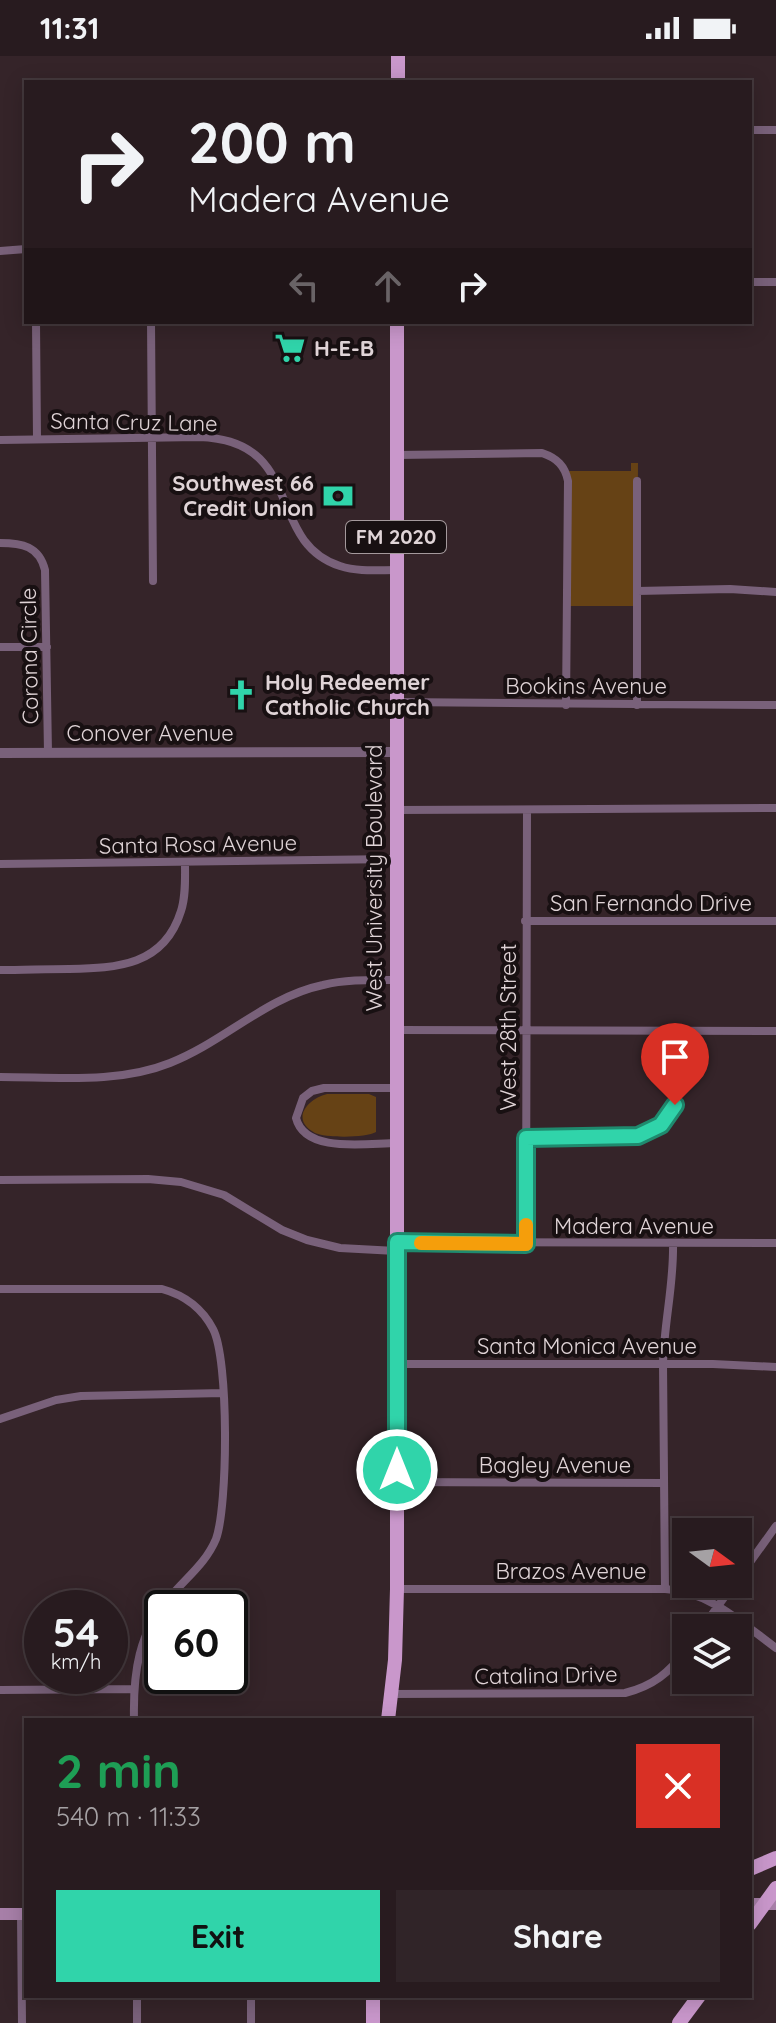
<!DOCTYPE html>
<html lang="en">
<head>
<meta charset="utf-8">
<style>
  :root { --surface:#281b1f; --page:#302428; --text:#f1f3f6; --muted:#a5a1a4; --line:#44393d; --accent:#30d4aa }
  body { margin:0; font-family:Quicksand,sans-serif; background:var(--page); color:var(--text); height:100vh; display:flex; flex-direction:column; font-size:30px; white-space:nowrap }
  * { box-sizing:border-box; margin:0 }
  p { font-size:26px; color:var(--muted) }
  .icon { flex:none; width:44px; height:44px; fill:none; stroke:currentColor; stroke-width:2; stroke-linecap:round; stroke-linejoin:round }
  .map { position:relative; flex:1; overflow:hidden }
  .drawer { position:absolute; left:24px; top:1662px; width:728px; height:280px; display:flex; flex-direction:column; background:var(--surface); border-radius:0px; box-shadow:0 4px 20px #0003,0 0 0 2px var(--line) }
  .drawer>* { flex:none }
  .hud { position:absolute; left:24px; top:24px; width:728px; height:244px; border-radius:0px; box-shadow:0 4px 20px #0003,0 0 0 2px var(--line); background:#281b1f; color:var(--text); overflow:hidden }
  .needle { width:52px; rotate:105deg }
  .fabs { position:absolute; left:672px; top:1462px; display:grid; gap:16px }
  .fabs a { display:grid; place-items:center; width:80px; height:80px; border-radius:0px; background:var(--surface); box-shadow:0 4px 20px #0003,0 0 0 2px var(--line); font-size:40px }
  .speed { position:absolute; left:24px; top:1534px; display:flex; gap:16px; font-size:40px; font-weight:700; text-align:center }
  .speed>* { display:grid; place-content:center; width:104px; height:104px; border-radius:50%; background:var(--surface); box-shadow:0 4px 20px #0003,0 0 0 2px var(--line); line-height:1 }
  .speed small { font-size:20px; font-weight:400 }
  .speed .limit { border:4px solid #111; border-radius:12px; background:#fff; color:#111 }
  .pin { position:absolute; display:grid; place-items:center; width:68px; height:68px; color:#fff; margin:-82px -34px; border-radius:50% 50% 50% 0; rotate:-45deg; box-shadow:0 0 8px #0007 }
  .pin .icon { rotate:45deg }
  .me { position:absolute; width:88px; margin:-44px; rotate:0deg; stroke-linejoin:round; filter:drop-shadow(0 0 6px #0008) }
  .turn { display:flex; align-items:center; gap:28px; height:168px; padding:0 32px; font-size:36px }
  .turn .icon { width:104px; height:104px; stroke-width:2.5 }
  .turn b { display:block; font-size:56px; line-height:68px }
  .lanes { display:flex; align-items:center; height:76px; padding:0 32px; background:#0003; justify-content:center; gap:40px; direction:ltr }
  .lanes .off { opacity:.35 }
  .round { display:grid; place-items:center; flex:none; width:84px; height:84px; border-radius:0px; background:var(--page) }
  .overview { display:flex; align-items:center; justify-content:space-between; height:136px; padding:0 32px }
  h1 { font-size:48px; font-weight:800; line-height:60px; color:#1e9e55 }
  .button { display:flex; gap:16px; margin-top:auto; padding:16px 32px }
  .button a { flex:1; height:92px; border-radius:0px; background:var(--accent); color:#111; font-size:32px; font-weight:800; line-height:92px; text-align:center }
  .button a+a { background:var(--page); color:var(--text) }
  .status { display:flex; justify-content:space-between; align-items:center; height:56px; padding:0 40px; background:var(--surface); direction:ltr }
  .status svg { height:22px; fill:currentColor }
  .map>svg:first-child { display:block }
</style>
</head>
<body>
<div class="status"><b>11:31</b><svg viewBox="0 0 49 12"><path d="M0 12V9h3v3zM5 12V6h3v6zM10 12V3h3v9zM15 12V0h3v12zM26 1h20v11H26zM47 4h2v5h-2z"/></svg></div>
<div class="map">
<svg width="776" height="1967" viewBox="0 0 776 1967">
  <rect width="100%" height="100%" fill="#352429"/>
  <path fill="#664215" d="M631,407h7l-1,143h-70l-1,-135h65z
    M327,1038h42l7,3v35c-9,6 -51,6 -61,1 -25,-13 -8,-34 12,-39z"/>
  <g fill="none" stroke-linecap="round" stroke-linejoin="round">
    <path stroke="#79617a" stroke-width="8" d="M750,74h26
      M0,195l26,-2
      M750,226h26
      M36,266l1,117
      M151,266l2,259
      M0,384l199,-3c107,3 65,104 141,129 18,6 37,4 56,4
      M397,399l145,-2c15,5 23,13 26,28l-2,224
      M0,487c22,0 39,3 45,27l3,183
      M637,535l93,-2 46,3
      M0,591h47
      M397,646l379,3
      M637,649v-224
      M397,754l379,-2
      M0,808l397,-5
      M525,865h251
      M0,914c23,0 46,-1 69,-1 48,-1 95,-3 112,-58 5,-15 4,-33 4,-49
      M397,974l379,1
      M0,1021c56,0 118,7 170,-14 54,-21 96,-66 153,-78 24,-6 49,-5 73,-5
      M396,1032h-72l-12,3 -9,7 -7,20c9,36 71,25 101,25
      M526,1082l104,-1 24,-7 13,-11 11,-23v-65
      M0,1124l148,-1 33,3 43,13 58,35 25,10 33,8 56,3
      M397,1186l379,1
      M526,1188l1,-434
      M0,1233h162c22,6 40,19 51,40 16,30 15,177 3,210 -10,24 -29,38 -45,57 -33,36 -38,77 -37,124
      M397,1308h316l63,3
      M0,1363l56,-19 25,-4 142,-3
      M397,1426l267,1
      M738,1523l38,-53
      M397,1533h268c44,2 77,34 111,59
      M665,1533l-2,-225c1,-41 11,-80 10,-120
      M702,1572l32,-44
      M0,1634l133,-1
      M391,1638l234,-1c28,-7 44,-20 61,-43
      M21,1858l1,109
      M137,1940v27
      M251,1940v27"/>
    <path stroke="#79617a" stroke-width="10" d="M0,697l396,-1"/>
    <path stroke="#a77fa8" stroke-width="12" d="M750,1848h26
      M0,1858h26"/>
    <path stroke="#c997cb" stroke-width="14" d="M398,0v26
      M388,1664l7,-60 2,-71v-1267
      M750,1813l26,-11
      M750,1868l26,-36
      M373,1967v-27
      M679,1967l20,-27"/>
  </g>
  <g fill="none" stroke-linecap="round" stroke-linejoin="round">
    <g stroke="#1f8a6e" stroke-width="20">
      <path id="route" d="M397,1414v-228l129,2v-106l112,-2 23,-11 14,-20"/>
    </g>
    <use href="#route" stroke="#30d4aa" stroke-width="14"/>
    <path stroke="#f59e0b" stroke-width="14" d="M421,1187l105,1v-19"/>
  </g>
  <defs>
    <g id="supermarket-bare" transform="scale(2.4)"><path d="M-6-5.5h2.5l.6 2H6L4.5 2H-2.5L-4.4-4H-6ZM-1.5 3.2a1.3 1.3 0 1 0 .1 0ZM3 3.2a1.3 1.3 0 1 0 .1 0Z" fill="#30d4aa" stroke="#181012" stroke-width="2.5" paint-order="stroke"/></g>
    <g id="bank-bare" transform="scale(2.4)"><path d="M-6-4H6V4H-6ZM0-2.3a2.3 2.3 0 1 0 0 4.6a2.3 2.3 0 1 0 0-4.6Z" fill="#30d4aa" stroke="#181012" stroke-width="2.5" paint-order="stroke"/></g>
    <g id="church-bare" transform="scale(2.4)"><path d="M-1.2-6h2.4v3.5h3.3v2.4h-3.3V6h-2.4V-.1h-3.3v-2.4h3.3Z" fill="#30d4aa" stroke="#181012" stroke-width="2.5" paint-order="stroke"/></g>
  </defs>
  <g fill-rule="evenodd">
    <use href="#supermarket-bare" x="290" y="292"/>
    <use href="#bank-bare" x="338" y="440"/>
    <use href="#church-bare" x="241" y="639"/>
  </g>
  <g text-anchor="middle" stroke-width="8" stroke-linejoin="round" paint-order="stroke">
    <rect fill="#181012" stroke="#a4999c" stroke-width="2" x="346" y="465" width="100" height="32" rx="6"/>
    <g font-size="20" font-weight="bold" fill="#e0d4d7">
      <text x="396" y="488">FM 2020</text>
    </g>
    <g font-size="22" font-weight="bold" fill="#e0d4d7" stroke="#181012" text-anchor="start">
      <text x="314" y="300">H-E-B</text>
      <text x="314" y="435" text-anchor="end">Southwest 66<tspan x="314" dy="25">Credit Union</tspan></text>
      <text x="265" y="634">Holy Redeemer<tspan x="265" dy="25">Catholic Church</tspan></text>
    </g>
    <g font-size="22" fill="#e0d4d7" stroke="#181012">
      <text transform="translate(134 366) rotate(1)" y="8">Santa Cruz Lane</text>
      <text transform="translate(29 600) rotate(-91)" y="8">Corona Circle</text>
      <text x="586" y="638">Bookins Avenue</text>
      <text x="150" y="685">Conover Avenue</text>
      <text transform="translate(198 788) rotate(-1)" y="8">Santa Rosa Avenue</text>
      <text transform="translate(374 822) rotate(-90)" y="8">West University Boulevard</text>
      <text x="651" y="855">San Fernando Drive</text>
      <text transform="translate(508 971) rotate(-90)" y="8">West 28th Street</text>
      <text x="634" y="1178">Madera Avenue</text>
      <text x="587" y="1298">Santa Monica Avenue</text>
      <text x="555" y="1417">Bagley Avenue</text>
      <text x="571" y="1523">Brazos Avenue</text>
      <text transform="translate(546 1619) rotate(-1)" y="8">Catalina Drive</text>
    </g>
  </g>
</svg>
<div class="fabs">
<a><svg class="needle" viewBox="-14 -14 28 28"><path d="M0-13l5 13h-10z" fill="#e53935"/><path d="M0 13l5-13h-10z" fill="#a5a1a4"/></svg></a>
<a><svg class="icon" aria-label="layers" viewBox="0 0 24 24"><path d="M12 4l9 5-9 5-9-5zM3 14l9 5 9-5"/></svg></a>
</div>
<div class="speed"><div>54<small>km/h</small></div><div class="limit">60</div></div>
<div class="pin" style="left:675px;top:1049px;background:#d93025"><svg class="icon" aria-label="arrive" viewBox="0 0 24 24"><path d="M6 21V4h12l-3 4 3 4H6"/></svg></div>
<svg class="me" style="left:397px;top:1414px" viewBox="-20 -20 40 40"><circle r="17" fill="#30d4aa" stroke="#fff" stroke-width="3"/><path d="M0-11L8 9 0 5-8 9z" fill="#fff"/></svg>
<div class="hud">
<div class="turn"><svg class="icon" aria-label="right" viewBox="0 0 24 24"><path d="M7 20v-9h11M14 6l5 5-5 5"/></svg><div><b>200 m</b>Madera Avenue</div></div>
<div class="lanes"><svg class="icon off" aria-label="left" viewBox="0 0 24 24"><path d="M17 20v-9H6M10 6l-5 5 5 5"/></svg><svg class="icon off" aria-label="ahead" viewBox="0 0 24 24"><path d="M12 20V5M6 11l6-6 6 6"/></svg><svg class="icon" aria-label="right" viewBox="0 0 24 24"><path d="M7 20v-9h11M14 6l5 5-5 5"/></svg></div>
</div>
<section class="drawer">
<div class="overview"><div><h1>2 min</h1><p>540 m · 11:33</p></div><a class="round" style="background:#d93025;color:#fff"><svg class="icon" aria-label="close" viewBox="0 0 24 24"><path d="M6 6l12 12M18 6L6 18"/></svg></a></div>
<div class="button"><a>Exit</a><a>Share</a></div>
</section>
</div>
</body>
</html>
